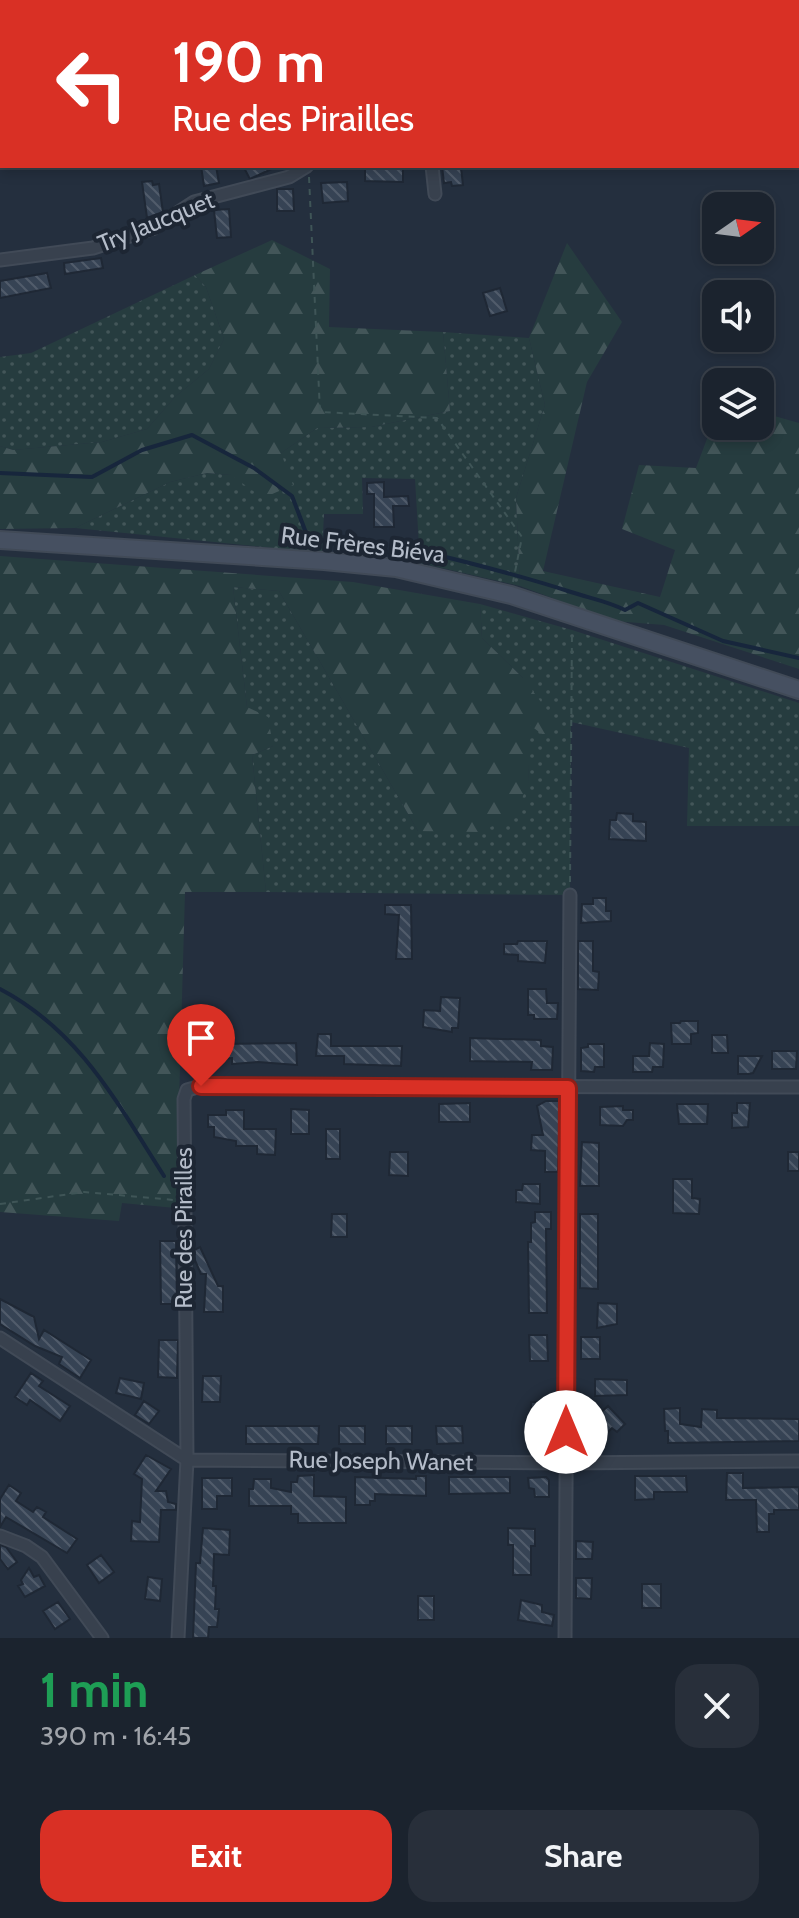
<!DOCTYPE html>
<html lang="en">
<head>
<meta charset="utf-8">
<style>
  :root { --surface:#1b232e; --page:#282f3a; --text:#f1f3f6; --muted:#a0a4aa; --line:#39404a; --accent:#d93025 }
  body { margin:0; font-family:Cabin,sans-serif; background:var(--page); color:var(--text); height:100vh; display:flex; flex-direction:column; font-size:30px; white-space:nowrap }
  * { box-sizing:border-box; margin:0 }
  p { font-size:26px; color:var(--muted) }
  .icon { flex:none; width:44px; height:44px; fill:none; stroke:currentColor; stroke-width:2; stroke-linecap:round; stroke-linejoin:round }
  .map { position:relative; height:1638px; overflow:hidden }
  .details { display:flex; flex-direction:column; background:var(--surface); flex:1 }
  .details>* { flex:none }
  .banner { position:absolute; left:0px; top:0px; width:800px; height:168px; box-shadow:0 4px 12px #0003,0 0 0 2px var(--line); background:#d93025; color:#fff; overflow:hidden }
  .needle { width:52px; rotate:76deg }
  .buttons { position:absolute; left:702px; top:192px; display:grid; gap:16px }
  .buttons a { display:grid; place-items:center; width:72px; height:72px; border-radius:16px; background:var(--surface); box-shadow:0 4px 12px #0003,0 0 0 2px var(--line); font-size:40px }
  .pin { position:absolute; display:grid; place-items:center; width:68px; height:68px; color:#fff; margin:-82px -34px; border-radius:50% 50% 50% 0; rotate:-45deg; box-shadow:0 0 8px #0007 }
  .pin .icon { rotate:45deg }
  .me { position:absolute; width:88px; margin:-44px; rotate:0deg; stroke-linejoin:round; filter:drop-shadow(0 0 6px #0008) }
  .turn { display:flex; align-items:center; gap:28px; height:168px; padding:0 40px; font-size:36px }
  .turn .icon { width:104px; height:104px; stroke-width:2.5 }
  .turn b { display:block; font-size:56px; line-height:68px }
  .round { display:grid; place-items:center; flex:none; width:84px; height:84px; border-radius:24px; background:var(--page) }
  .summary { display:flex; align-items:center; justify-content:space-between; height:136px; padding:0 40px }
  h1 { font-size:48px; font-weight:700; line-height:60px; color:#1e9e55 }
  .cta { display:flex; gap:16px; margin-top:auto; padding:16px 40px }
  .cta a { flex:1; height:92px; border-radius:24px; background:var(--accent); color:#fff; font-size:32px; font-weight:700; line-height:92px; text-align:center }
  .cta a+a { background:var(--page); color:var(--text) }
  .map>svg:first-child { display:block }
</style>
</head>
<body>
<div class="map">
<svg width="799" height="1638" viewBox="0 0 799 1638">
  <defs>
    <pattern id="grass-dots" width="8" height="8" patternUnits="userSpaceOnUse" patternTransform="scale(2)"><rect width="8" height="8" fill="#263c3f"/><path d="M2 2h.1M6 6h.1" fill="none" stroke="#435659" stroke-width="1.8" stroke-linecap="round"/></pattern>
    <pattern id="forest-firs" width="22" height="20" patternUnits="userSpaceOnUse" patternTransform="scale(2)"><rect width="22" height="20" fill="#263c3f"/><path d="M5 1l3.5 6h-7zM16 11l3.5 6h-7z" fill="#435659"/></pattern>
    <pattern id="building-back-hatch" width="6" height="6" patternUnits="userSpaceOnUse" patternTransform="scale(2)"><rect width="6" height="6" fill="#364354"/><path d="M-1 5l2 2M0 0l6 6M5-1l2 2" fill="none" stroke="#515c6b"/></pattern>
  </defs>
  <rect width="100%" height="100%" fill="#242f3e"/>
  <path fill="url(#grass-dots)" d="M195,275l11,12 18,52 -15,30 -34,28 -28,32 -45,13 -89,8 -13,-4v-89l31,-4z
    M443,332l86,6 16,67 -29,93 4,88 -100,-23 -5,-84 -53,-1 1,36h-39l-2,39 -247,-25 95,-46 37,-9 24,2 50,-22 36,-25 54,-1 79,-16z
    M233,587l46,4 139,240 111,-49 -6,-104 -41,-40 -2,-34 92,26 227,73v123h-112l2,-78 -118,-26 -1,173 -304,-3 -14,-137 21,-9 -26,-39z"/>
  <path fill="url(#forest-firs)" d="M272,240l58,29 -1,58 114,5 7,79 -79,16 -54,1 -36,25 12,32 -30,13 -32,-23 -24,-2 -37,9 -95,46 -75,1v-83l13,4 89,-8 45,-13 28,-32 34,-28 15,-30 -18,-52 -11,-12z
    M567,243l55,79 -35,60 -44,189 117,26 15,-47 -53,-21 17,-64 57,3 20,-53v11h44v-14l39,11v246l-135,-44 -50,-4 -94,-35 -4,-88 29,-93 -16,-67z
    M0,556l353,26 127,22 2,34 41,40 36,48 -13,11 -19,-14 2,59 -15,35 -36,15 -60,-1 -139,-240 -46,-4 14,120 21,10 5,29 -21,9 14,137h-81l-9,316 -54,-5 -3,18 -119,-9z"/>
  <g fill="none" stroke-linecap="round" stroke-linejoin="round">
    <path stroke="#17263c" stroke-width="4" d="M0,473l92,4 50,-27 50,-15 62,33 38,28 16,42 55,9
      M413,549c54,13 106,26 158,43 18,6 36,9 54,18l13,-7 85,38 76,17
      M0,989c80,42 117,114 164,187"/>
  </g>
  <path fill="url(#building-back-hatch)" stroke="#1f2835" stroke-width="2" d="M201,166h15l3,17 -15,3z
    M243,166h35l-28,13z
    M365,166h38v16l-38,-1z
    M442,166l19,2 2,17 -11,1 -1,-4 -7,1z
    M152,181l1,4 6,-1 4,28 -16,6 -5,-36z
    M347,182l1,19 -25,2 -2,-20z
    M277,189h16l1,22h-17z
    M229,209l2,28 -14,1 -3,-28z
    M101,258l2,10 -38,6 -1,-11z
    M47,273l4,15 -51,10v-17z
    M500,288l7,23 -17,5 -7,-23z
    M384,482v15l24,-1 1,10h-16l1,21h-20v-33h-7v-11z
    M617,813l16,1v7l13,1v19l-37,-2 1,-19h6z
    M593,898h13v13h5v10l-30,2 1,-19h11z
    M385,905h26l1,54h-16l3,-44 -14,-1z
    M518,941h29l-2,22 -27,-2v-6l-14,-1v-10h13z
    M578,941h15v30l6,1 -1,18 -20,-1z
    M528,989h18l1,14h11l-1,16h-23v-4h-6z
    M441,997l19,1 -2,30h-6v4l-29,-5 1,-17 16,1z
    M681,1021h17v12l-7,1v10h-19l-1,-21h9z
    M318,1034h13v12h71l-1,20 -57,-2v-8h-28z
    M712,1035h15l1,18h-16z
    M470,1038l71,2v6l12,1 -1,23h-21l1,-8 -62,-1z
    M221,1041v3l75,-1 1,22 -39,-3 -26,2v-6l-25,1v4h-10v-19z
    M650,1043l14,1 -1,23h-10l-1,5h-19v-16h16z
    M588,1044h16v23h-9l-1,5 -13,-1v-23l7,-1z
    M772,1051h25l-1,18h-24z
    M738,1056h24l-9,17 -5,1h-10z
    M546,1101h14l-2,71h-13v-21l-14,-1 1,-15h11l-6,-29z
    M470,1103v19h-31v-18z
    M737,1103h13l-2,24 -16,1v-15h5z
    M677,1104h31l-1,20h-28z
    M623,1106v4h10v10h-6l-4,6 -23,-1v-18z
    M291,1109l18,1v24h-18z
    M226,1110h18v19h32l-1,26 -18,-1v-8h-21v-5l-22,-4v-10h-6v-12h18z
    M326,1129h14v30h-14z
    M582,1142l17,1v43h-19z
    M390,1152h18v24l-19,-1z
    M788,1152h11v19h-11z
    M673,1179h19v19l8,1 -1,15 -26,-1z
    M523,1184h17v20l-24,-2v-12h6z
    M535,1212h16v17h-5l1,84h-18l-1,-71h3v-19l4,-1z
    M332,1214h15v23h-16z
    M580,1214h18v75l-18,-1z
    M160,1241h16l1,63h-16z
    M200,1247l18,39h5v26h-19l2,-38h-5l-7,-16v-8z
    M0,1299l34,18 5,22 5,-9 47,30 -11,18 -21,-14 3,-7 -27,-11 -35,-22z
    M598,1303l19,1v20l-20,4z
    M529,1335h18l1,26h-18z
    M581,1337h19v22h-19z
    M159,1340h19l-1,38 -19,-1z
    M31,1373l12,8 -4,5 31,20 -10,15 -30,-21 -3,5 -12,-8z
    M203,1376h18l-1,26h-18z
    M120,1378l24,5 -3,16 -25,-6z
    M595,1379l32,1v15l-32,1z
    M144,1401l15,10 -10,13 -14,-9z
    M531,1402h17v26h-17z
    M608,1406l17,18 -8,8 -5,-4 -5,5 -13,-14z
    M680,1408v16l21,3 1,-18 15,1v8l82,1v22l-131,2v-12h-3l-1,-22z
    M246,1426h73l-1,18h-72z
    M339,1426h26v18h-26z
    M386,1426h26v18h-26z
    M436,1426h26l1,17 -26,1z
    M146,1455l25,14 -15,22h10l2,11 8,2v6h-15l-2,32 -28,-1 1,-20 8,1 2,-43 -8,-5z
    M727,1473h16v15l56,-1v23h-25v4h-5v18h-12l-1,-32h-30z
    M314,1475v21l32,1v26h-48v-9h-7v-8h-42v-17h4l1,-10h17v9l20,4v-10h6l1,-6z
    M416,1476h10v20l-51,-2v7h-5v4h-15v-28l61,2z
    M635,1476h51l1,16h-33v7l-19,1z
    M449,1477h61v16l-61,1z
    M546,1477l3,3v17h-14l-1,-8 -5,-1 -1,-10z
    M202,1478h30v18h-15v13h-15z
    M9,1485l12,8 -5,8 17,11 4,-5 9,5 -3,5 34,22 -10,14 -61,-36 -6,10v-28z
    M203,1528l27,2 -1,25 -15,-1 -1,32h3l-1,23h4l-2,18h-8l-1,11h-15l3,-75h4z
    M508,1528l27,1v17h-4v29h-18v-30h-5z
    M576,1541l17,1 -1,17h-16z
    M0,1545l6,2 11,15 -9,7 -8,-10z
    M101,1555l13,17 -15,11 -12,-18z
    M29,1568l5,9 5,-2 6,11 -20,11 -7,-11 5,-2 -2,-4z
    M148,1577l14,2 -2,22 -15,-2z
    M576,1578h16l-1,21 -15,-1z
    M642,1584h19v24h-19z
    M418,1596h16v24h-16z
    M521,1600l21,5v7l12,3 -2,11 -34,-6z
    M58,1602l12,17 -15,10 -12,-18z"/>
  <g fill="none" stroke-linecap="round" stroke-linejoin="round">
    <g stroke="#414a57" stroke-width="15">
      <path id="street" d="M336,0v2
        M408,0l11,2
        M798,86l1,-1
        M432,166l3,28
        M0,260l93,-12 61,-20 40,-26 95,-25 18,-11
        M0,1338l187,122 379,3 233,-2
        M0,1536l26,10 16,11 60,81
        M178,1638l9,-178 -3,-361 3,-9 14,-4 598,1
        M565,1638l5,-743"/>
    </g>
    <g stroke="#414a57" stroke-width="20">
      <path id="secondary" d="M0,540l324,21 72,7 115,27 288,95"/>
    </g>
    <path stroke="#3f5557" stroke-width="2" stroke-dasharray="6 6" stroke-linecap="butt" d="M309,177l11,235 117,6 85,119 -9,45
      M570,882l2,-250
      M0,1204l84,-12 90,8"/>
    <use href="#street" stroke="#38414e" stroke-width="11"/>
    <use href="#secondary" stroke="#465061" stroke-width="16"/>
  </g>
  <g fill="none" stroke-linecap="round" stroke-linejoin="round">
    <g stroke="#8d1f18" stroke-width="20">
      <path id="route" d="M201,1086l367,2 -2,344"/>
    </g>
    <use href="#route" stroke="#d93025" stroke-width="14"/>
  </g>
  <g text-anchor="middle" stroke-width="8" stroke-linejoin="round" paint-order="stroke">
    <g font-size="24" fill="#b4bcc9" stroke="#1d2633">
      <text transform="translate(156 222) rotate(-22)" y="8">Try Jaucquet</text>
      <text transform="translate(363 545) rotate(7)" y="8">Rue Frères Biéva</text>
      <text transform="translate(184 1228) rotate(-90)" y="8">Rue des Pirailles</text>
      <text transform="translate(381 1461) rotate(1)" y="8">Rue Joseph Wanet</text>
    </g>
  </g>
</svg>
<div class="buttons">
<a><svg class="needle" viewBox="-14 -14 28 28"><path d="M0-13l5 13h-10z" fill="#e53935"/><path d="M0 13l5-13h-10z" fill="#a0a4aa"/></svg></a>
<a><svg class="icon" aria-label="sound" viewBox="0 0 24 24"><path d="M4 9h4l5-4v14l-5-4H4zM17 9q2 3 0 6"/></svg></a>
<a><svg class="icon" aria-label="layers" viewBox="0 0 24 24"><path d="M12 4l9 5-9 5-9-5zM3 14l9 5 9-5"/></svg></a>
</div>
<div class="pin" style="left:201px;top:1086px;background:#d93025"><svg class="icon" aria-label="arrive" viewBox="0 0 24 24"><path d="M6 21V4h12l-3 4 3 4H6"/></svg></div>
<svg class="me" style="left:566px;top:1432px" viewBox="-20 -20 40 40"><circle r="19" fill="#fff"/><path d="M0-13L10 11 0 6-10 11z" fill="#d93025"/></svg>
<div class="banner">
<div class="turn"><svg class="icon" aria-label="left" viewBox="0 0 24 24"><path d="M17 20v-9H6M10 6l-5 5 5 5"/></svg><div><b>190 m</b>Rue des Pirailles</div></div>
</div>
</div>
<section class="details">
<div class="summary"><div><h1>1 min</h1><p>390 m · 16:45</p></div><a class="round"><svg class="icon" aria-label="close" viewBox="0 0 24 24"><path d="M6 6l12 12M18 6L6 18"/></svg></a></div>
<div class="cta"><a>Exit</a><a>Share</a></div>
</section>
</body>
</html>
